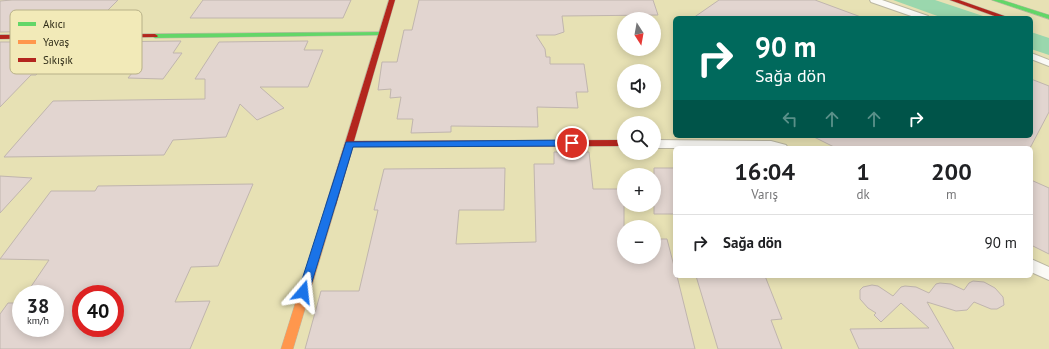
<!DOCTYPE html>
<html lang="tr">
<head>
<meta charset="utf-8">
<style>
  :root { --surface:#fff; --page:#f6f6f6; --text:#202124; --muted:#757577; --line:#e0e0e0 }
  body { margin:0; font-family:"PT Sans",sans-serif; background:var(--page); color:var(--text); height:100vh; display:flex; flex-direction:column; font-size:15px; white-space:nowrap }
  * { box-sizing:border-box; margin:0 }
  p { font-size:13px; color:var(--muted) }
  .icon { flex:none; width:22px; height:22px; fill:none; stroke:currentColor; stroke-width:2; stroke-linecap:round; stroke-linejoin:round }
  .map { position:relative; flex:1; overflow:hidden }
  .sheet { position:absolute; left:673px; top:146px; width:360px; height:132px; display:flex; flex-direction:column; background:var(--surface); border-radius:6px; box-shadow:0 2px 10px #0003 }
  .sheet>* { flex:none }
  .hud { position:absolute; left:673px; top:16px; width:360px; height:122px; border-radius:6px; box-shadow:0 2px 10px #0003; background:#00695c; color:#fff; overflow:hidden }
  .needle { width:26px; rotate:169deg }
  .fabs { position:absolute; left:617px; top:12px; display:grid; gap:8px }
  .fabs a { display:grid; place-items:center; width:44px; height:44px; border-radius:50%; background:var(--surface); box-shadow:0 2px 10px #0003; font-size:20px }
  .speed { position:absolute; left:12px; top:285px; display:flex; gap:8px; font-size:20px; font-weight:700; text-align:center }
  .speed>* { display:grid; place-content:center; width:52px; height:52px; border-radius:50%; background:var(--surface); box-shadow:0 2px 10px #0003; line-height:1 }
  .speed small { font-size:10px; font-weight:400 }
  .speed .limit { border:6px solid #d22; background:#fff; color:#111 }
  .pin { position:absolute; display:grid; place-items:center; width:34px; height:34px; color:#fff; margin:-17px; border:2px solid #fff; border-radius:50%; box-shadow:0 1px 4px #0007 }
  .me { position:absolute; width:44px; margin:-22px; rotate:17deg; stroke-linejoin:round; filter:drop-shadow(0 0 3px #0008) }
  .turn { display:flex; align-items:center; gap:14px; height:84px; padding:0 16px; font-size:18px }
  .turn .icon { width:52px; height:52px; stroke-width:2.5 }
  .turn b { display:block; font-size:28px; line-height:34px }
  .lanes { display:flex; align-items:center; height:38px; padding:0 16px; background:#0003; justify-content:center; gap:20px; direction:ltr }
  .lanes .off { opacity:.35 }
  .eta { display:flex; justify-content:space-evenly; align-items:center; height:68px; text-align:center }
  .eta b { font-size:24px; font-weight:700; line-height:28px }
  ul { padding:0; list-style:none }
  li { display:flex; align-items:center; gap:12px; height:56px; padding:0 16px; border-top:1px solid var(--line) }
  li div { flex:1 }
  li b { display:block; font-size:15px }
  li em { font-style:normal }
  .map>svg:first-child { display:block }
</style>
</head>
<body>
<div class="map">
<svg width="1049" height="349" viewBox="0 0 1049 349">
  <rect width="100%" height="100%" fill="#e5e0c5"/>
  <path fill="#e7e1b4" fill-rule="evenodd" d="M0,0h1049v349h-1049zM675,18h356v118h-356zM624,19h30v30h-30zM624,71h30v30h-30zM624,123h30v30h-30zM675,148h356v128h-356zM624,175h30v30h-30zM624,227h30v30h-30zM21,294h34v34h-34zM81,294h34v34h-34z"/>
  <path fill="#9ad7ad" d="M893,0h42l54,18h-46z
    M1031,32l18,6v17l-18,-6z"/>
  <path fill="#e2d5d0" stroke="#c0b5ae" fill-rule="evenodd" d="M12,0h106l-17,17h-1v4h-27l-9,10 -64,1v-31z
    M203,0h148l-8,18h-153z
    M419,0h234l5,15 -96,1 2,16 -9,3h-19l9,14 1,8h4v7h34l4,28h-12l2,16 -41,-1 1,20 -87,-1v6l-40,1 2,-14h-16l4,-22 -11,1 1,-9 -13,1 4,-28h15l7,-32h8z
    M719,0h96l46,17v1h-168z
    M181,41l-8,12h9l-19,26 -35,-1 13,-16 -62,-1 19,-19z
    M308,41l-4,9h19l-15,37h-48l24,21 -27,12 -17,-16 -14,33 -53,3 -9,15 -160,2 49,-56 152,-2v-20h-10l24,-37z
    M0,42h53l-10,11h14l-21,22h-5l-31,32z
    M1031,79l18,7v26l-19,36h-194l-24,-12h219z
    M554,152h35l4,37h31v68h30v-18h13l8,31v6h2l18,73h-390l16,-58h38l19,-81h-4l10,-41 121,-1 -1,42h-45l-3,34 80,-2 -2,-78h20z
    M654,168h21v46h-21z
    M0,176l32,2 -32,35z
    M1031,180l18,8v66l-18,-9z
    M253,184l-35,82 -27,1 -16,35 35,-1 -20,48h-190v-35l8,-11h13v25h34v-34h-29l23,-34 -49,-1 51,-68h44l3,-5zM81,294h34v34h-34z
    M696,276h69l17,43 -11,1 11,29h-64z
    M973,281l11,1 11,6 8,9 1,8 -7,4h-6l-17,-7 -7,8 -11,1 -29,-9 27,47h-95l-9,-20 79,-1 -28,-25 -20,19 -7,-7 2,-2 -8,-5 -8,-9v-9l3,-3 9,-2 6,1 15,10 8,-9 4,-1 11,1 13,6 7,-9 4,-1 11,1 13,6 5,-7z"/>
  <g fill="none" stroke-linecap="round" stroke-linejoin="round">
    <g stroke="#bbb7a2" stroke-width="2">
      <path id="street" d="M870,0h12l46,16 1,2h-12l-46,-16z
        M1031,53l18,7v6l-18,-7z
        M654,140l117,1 15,4 2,3h-134z
        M1031,259l18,8v13l-18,-8z"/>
    </g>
    <g stroke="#bbb7a2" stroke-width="1">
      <path id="fast" d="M992,0h10l47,15v4z
        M381,32l3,2 -1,1 -228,3 -3,-2 3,-2z"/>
    </g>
    <g stroke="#bbb7a2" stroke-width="1">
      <path id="slow" d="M331,201l3,1 2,3 -43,144h-12l45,-144 2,-3z"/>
    </g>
    <g stroke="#bbb7a2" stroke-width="1">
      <path id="jam" d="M389,0h6l-41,141 270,-1v6l-271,1 -17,58 -2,3h-6l-2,-3z
        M950,0h9l51,18h-10z
        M155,34l3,2 -1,1 -157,2v-4z"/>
    </g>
    <use href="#street" fill="#fbfaf6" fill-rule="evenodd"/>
    <use href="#fast" fill="#63d668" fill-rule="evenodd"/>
    <use href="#slow" fill="#ff974d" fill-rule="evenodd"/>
    <use href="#jam" fill="#b3261e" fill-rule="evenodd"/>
  </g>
  <path fill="#1a73e8" stroke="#114b97" d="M572,140l4,3 -4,3 -219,1 -44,145 -2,4 -4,1 -4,-1 -1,-4 48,-150z"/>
  <rect x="10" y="10" width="132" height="64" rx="6" fill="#f2eab8" stroke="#b8b188" stroke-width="1"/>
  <rect x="18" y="22" width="18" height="4" fill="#63d668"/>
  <rect x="18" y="40" width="18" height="4" fill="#ff974d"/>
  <rect x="18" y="58" width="18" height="4" fill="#b3261e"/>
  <g font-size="11" fill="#2f2c18">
    <text x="43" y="28">Akıcı</text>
    <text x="43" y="46">Yavaş</text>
    <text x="43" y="64">Sıkışık</text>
  </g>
</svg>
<div class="fabs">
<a><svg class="needle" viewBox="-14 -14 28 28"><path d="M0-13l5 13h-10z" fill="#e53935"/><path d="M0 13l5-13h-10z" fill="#757577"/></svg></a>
<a><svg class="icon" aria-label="sound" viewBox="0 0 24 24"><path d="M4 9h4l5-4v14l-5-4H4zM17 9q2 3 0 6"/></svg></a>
<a><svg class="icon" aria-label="search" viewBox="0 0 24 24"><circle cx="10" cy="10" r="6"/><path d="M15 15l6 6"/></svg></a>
<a>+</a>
<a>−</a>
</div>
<div class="speed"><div>38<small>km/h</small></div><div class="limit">40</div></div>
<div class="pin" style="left:572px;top:143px;background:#d93025"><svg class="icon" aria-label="arrive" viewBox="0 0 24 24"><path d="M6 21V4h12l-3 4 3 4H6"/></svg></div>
<svg class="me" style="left:303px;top:292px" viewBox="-20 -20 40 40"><path d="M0-17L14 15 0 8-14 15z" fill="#1a73e8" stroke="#fff" stroke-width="4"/></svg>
<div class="hud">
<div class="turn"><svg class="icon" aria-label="right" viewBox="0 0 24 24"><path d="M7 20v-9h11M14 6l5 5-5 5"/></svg><div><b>90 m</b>Sağa dön</div></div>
<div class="lanes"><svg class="icon off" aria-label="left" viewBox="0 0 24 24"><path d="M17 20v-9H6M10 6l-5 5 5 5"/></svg><svg class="icon off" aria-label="ahead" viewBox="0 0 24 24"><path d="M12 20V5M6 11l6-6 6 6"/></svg><svg class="icon off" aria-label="ahead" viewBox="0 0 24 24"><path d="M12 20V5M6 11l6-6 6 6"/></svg><svg class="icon" aria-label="right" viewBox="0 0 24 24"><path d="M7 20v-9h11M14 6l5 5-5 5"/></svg></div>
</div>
<section class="sheet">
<div class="eta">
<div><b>16:04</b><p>Varış</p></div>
<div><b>1</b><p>dk</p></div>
<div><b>200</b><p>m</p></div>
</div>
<ul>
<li><svg class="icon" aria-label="right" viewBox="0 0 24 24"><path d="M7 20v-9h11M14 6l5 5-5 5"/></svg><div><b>Sağa dön</b></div><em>90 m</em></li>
</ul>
</section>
</div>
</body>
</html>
